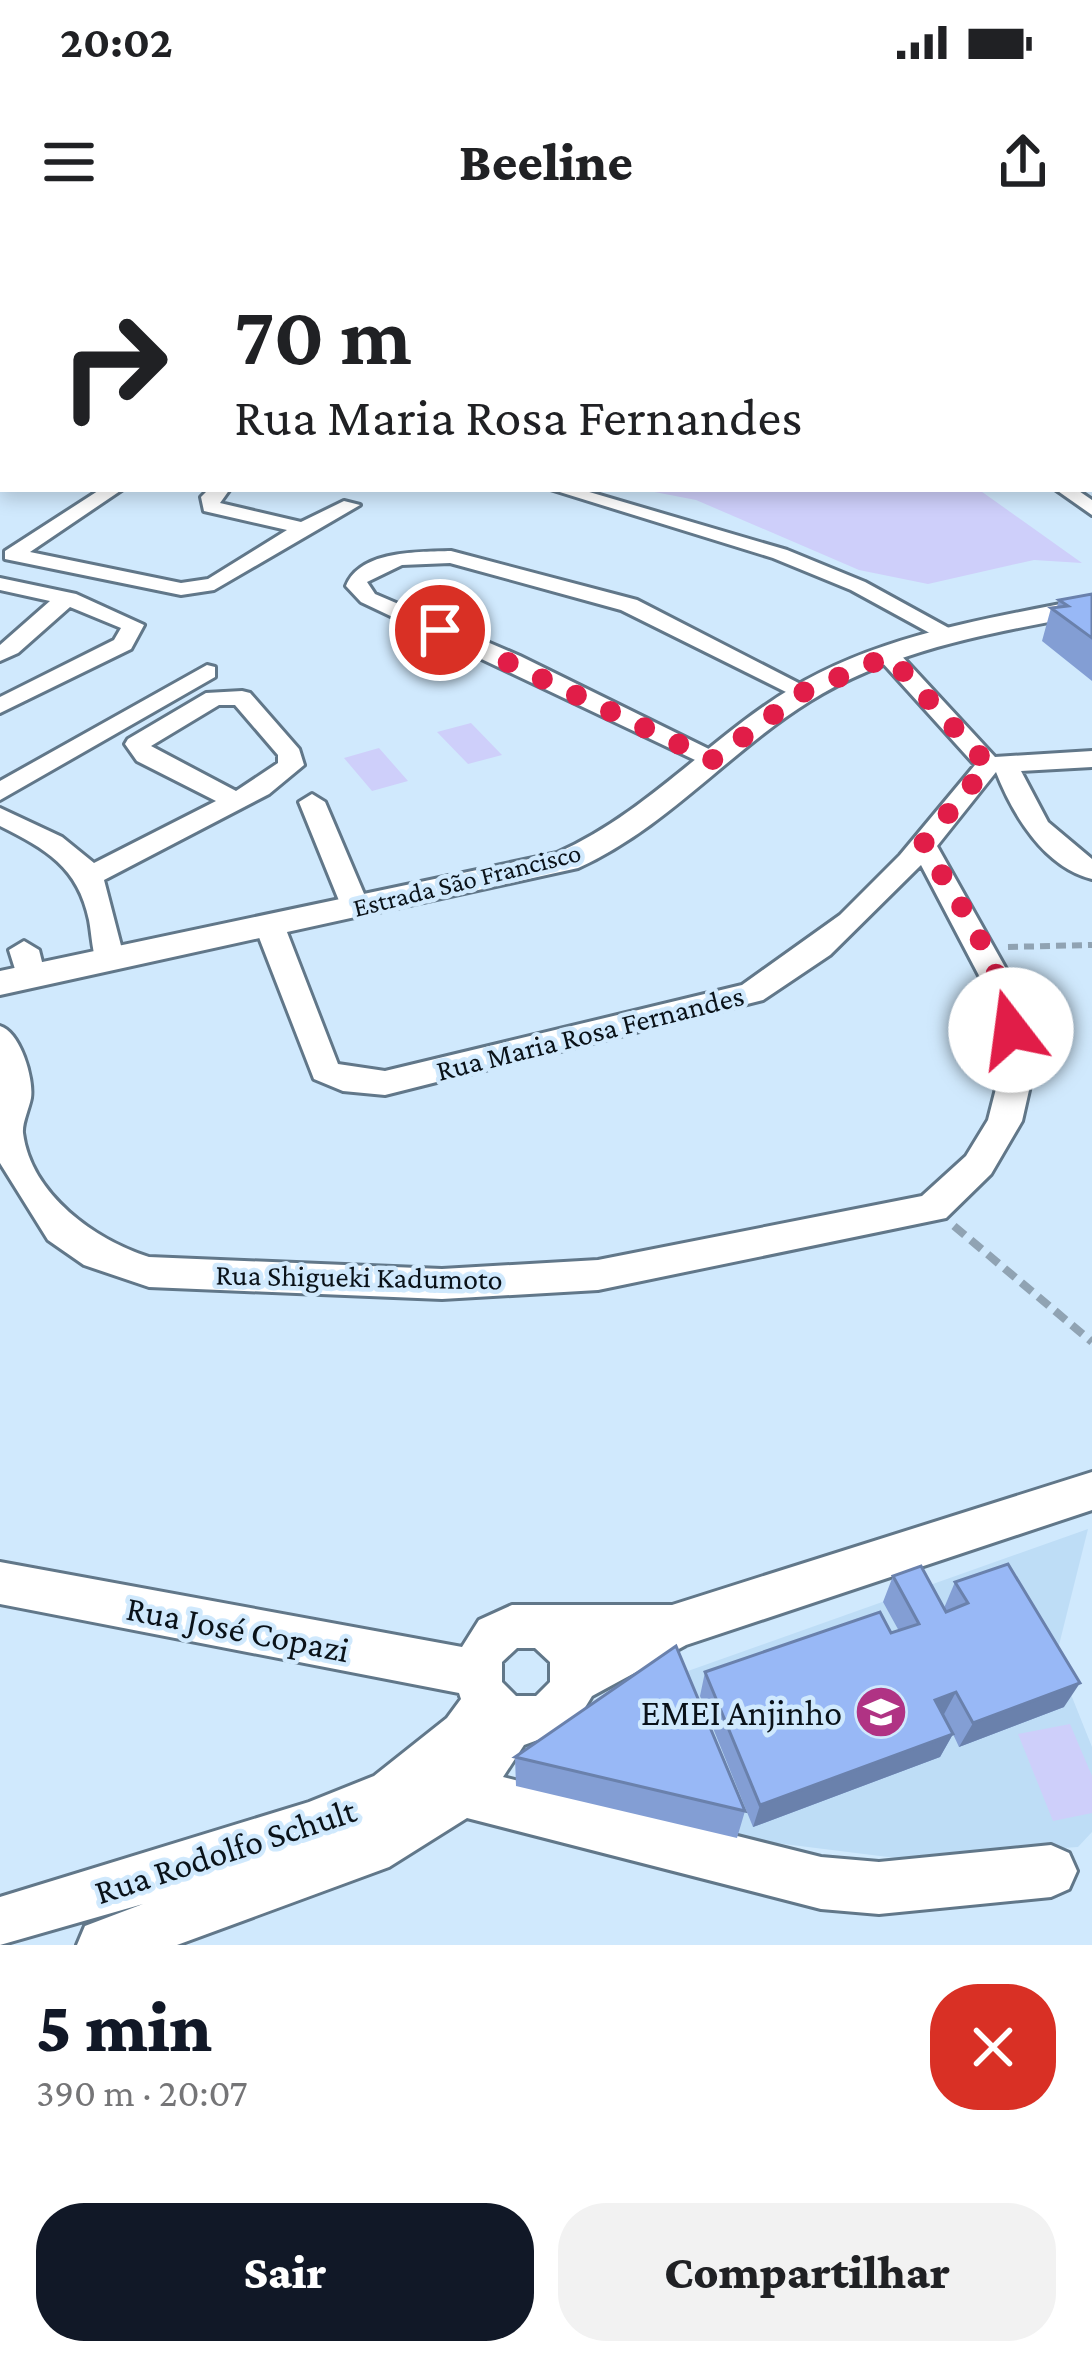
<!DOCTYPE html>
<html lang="pt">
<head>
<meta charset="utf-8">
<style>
  :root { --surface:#fff; --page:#f2f2f2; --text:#202124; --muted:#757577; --accent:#111827 }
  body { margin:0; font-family:"Crimson Pro",serif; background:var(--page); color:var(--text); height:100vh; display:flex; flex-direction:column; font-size:45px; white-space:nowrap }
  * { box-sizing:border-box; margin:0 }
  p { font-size:39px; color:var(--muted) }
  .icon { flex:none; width:66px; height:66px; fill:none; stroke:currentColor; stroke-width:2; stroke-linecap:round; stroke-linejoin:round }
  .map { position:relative; height:1705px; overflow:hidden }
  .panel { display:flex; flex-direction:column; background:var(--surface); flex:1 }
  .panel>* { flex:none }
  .top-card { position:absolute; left:0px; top:0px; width:1092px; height:252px; box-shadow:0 6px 18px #0003; background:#fff; color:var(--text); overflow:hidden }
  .pin { position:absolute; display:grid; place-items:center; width:102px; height:102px; color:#fff; margin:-51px; border:6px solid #fff; border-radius:50%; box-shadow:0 3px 12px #0007 }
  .me { position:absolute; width:132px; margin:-66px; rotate:345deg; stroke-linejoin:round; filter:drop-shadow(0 0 9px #0008) }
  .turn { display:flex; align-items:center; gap:42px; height:252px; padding:0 36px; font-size:54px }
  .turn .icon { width:156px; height:156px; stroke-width:2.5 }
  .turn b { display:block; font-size:84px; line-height:102px }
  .round { display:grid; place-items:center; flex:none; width:126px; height:126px; border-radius:48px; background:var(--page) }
  .head { display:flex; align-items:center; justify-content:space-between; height:204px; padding:0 36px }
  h1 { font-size:72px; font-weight:800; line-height:90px; color:var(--accent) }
  .button { display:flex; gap:24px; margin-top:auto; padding:24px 36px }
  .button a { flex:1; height:138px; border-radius:48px; background:var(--accent); color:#fff; font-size:48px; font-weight:800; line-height:138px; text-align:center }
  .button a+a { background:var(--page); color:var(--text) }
  .status { display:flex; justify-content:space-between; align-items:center; height:84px; padding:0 60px; background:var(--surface); direction:ltr }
  .status svg { height:33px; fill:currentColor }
  header { display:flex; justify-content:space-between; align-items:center; height:156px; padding:0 36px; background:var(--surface); font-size:54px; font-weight:800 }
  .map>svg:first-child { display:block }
</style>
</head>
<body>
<div class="status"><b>20:02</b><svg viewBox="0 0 49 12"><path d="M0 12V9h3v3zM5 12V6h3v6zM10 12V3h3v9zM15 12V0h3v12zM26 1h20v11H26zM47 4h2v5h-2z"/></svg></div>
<header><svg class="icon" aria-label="menu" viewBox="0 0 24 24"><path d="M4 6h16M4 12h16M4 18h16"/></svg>Beeline<svg class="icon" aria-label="share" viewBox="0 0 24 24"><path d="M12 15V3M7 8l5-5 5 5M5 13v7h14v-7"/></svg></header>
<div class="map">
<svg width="1092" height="1705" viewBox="0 0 1092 1705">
  <rect width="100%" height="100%" fill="#d0e9fd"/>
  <path fill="#beddf6" d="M1088,1289l-32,128 36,90v85l-14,15 -182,11 -159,-20 -66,-161z"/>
  <path fill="#cecffa" d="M639,249h339l104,74 -48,-3 -106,24 -69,-14 -163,-70z
    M471,483l31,32 -34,9 -31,-32z
    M379,508l29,33 -36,10 -28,-33z
    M1070,1484l22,52v37l-39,8 -35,-87z"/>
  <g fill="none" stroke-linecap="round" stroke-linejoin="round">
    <path fill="#38cdd8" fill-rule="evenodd" d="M317,0h23l-25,3z
      M3,175v19l-3,1v-19z"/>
    <g stroke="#617789" stroke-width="6">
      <path id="minor" d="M428,0h12l2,3h-12z
        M480,0h14l2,3h-14z
        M555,0h14l2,3h-14z
        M663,0h14l2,3h-14z
        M1089,59h3v10h-3z
        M3,160v11l-3,1v-11z
        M101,249h22l-93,63 151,31 27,-4 79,-49 -83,-19 -3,-14 8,-8h21l-10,14 81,19 43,-21 16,4 -146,85 -33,5 -176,-36v-8z
        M550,249h29l208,61 78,32 102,56 -19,5 -97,-53 -78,-32z
        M1055,249h21l16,11v15z
        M451,311l186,49 179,92 -20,5 -175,-87 -171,-47 -48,2 -35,17 8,12 145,62 201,99 4,5 -13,8 -351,-166 -15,-16c14,-36 73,-34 105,-35z
        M0,338l76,16 68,31 -13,24 -131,64v-16l114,-57 7,-12 -51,-21 -52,46 -18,8v-16l50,-44 -50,-11z
        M881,411h16l98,106 97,-6v16l-71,4 27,51 44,37v20c-48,-12 -79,-64 -96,-107l-59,74 78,139 14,46 3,46 -10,44 -31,53 -45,44 -348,72 -156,9 -293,-12 -65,-22 -36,-25 -48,-77v-137c20,6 34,52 31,72 -2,11 -9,25 -8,35 8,62 73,107 126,124l293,12 156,-9 324,-64 44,-40 22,-36 11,-43 -2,-46 -13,-46 -63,-120 -91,90 -67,45 -378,95 -42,-4 -29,-12 -59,-152 15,-9 15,9 53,137 47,7 357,-86 98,-70 60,-60 75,-90 -94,-104z
        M207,425l8,2v10l-215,123v-19z
        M242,451l8,2 49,56 5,16 -35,29 -165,86 21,81 -4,7h-22c-7,-14 -7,-32 -10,-48 -11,-53 -43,-71 -89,-94v-18l62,29 32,26 122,-62 -79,-40 -12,-17 3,-5 78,-46zM219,465h16l43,50v8l-42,28 -85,-45z
        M312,554l13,8 45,106 -4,6h-20l-4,-6 -43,-106z
        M24,701l15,9 7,28 -4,7h-22l-11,-35z
        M1092,1232v38l-406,135 -94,51 -19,31 -49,18 -21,32 318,80 58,5 172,-17 18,8 8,18 -8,18 -18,8 -172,17 -58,-5 -354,-91 -78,49 -212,78h-100l8,-19 58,-22 -143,41v-48l309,-95 65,-26 73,-58 14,-19 -2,-6 -459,-89v-42l462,85 17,-27 33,-15h160zM517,1408h18l15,14v20l-14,14h-20l-14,-14v-20z"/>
    </g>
    <g stroke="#617789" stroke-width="6">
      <path id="major" d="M1092,358v16c-96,18 -197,34 -282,87 -82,51 -142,126 -232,167l-578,127v-24l557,-118c90,-40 152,-115 235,-165 90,-54 198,-70 300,-90z"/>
    </g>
    <path stroke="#90a3b3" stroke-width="6" stroke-dasharray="10 6" stroke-linecap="butt" d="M1008,707l84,-2"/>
    <path stroke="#90a3b3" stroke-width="8" stroke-dasharray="14 8" stroke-linecap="butt" d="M954,986l138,116"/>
    <use href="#minor" fill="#fff" fill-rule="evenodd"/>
    <use href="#major" fill="#fff" fill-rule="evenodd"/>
  </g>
  <path fill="#839ed4" d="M1092,354v87l-50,-40 9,-33 6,-1 2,-7z
    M893,1336l51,32 11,-26 109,125 -105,40 -6,-13 -13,23 -187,70 -53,-131 5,-24 194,-41 -16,-29z
    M515,1517l230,54 -8,27 -221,-52z"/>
  <path fill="#6a81ac" d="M43,0h61l1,3h-61z
    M0,126h3v23l-3,3z
    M1080,1443l-16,24 -105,40 14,-24z
    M956,1452l-13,24 -8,-16z
    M953,1494l-13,23 -187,70 7,-22z"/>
  <path fill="#98b8f6" stroke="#6a81ac" stroke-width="3" d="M104,0h47l-6,3h-45z
    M0,24h3v20h-3z
    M3,95v27h-3v-25z
    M1092,354v44l-41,-30 17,-2 -9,-6z
    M1008,1324l72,119 -107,40 -17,-31 -21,8 18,34 -193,71 -55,-133 175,-60 11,21 28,-9 -26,-48 28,-10 25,46 22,-9 -13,-21z
    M676,1406l69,165 -230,-54z"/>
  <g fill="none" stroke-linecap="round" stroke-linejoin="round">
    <path stroke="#e11d48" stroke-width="21" stroke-dasharray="0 37.8" d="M440,390l272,130 92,-68 85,-36 99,109 -65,79c36,60 78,116 88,186"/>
  </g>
  <defs>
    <g id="school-disc" transform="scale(2.7)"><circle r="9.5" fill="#b03384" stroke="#d0e9fd"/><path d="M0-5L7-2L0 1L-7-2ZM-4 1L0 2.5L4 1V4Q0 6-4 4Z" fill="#fff"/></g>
  </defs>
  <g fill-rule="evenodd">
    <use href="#school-disc" x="881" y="1472"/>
  </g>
  <g text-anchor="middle" stroke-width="9" stroke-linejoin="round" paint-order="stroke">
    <g font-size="27" fill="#0a1219" stroke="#d0e9fd">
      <text transform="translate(467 640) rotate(-14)" y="9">Estrada São Francisco</text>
    </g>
    <g font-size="30" fill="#0a1219" stroke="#d0e9fd">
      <text transform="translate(590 793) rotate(-14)" y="10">Rua Maria Rosa Fernandes</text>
      <text transform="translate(359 1037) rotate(1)" y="10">Rua Shigueki Kadumoto</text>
    </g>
    <g font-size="36" fill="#0a1219" stroke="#d0e9fd">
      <text transform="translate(238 1388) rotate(11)" y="13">Rua José Copazi</text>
      <text transform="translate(225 1610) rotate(-18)" y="13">Rua Rodolfo Schult</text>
    </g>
    <g font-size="36" fill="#0a1219" stroke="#d0e9fd" text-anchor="end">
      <text x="842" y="1485">EMEI Anjinho</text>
    </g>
  </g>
</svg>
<div class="pin" style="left:440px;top:390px;background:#d93025"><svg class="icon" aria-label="arrive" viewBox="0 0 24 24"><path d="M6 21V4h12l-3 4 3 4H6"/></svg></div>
<svg class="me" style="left:1011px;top:790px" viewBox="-20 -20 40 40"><circle r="19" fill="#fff"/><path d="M0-13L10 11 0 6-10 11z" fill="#e11d48"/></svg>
<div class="top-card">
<div class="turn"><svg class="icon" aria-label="right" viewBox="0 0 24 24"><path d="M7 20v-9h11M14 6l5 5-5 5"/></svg><div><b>70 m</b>Rua Maria Rosa Fernandes</div></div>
</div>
</div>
<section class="panel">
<div class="head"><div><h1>5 min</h1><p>390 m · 20:07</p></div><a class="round" style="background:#d93025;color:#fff"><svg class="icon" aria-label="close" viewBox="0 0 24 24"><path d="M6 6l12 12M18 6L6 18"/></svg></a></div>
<div class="button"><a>Sair</a><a>Compartilhar</a></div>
</section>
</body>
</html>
